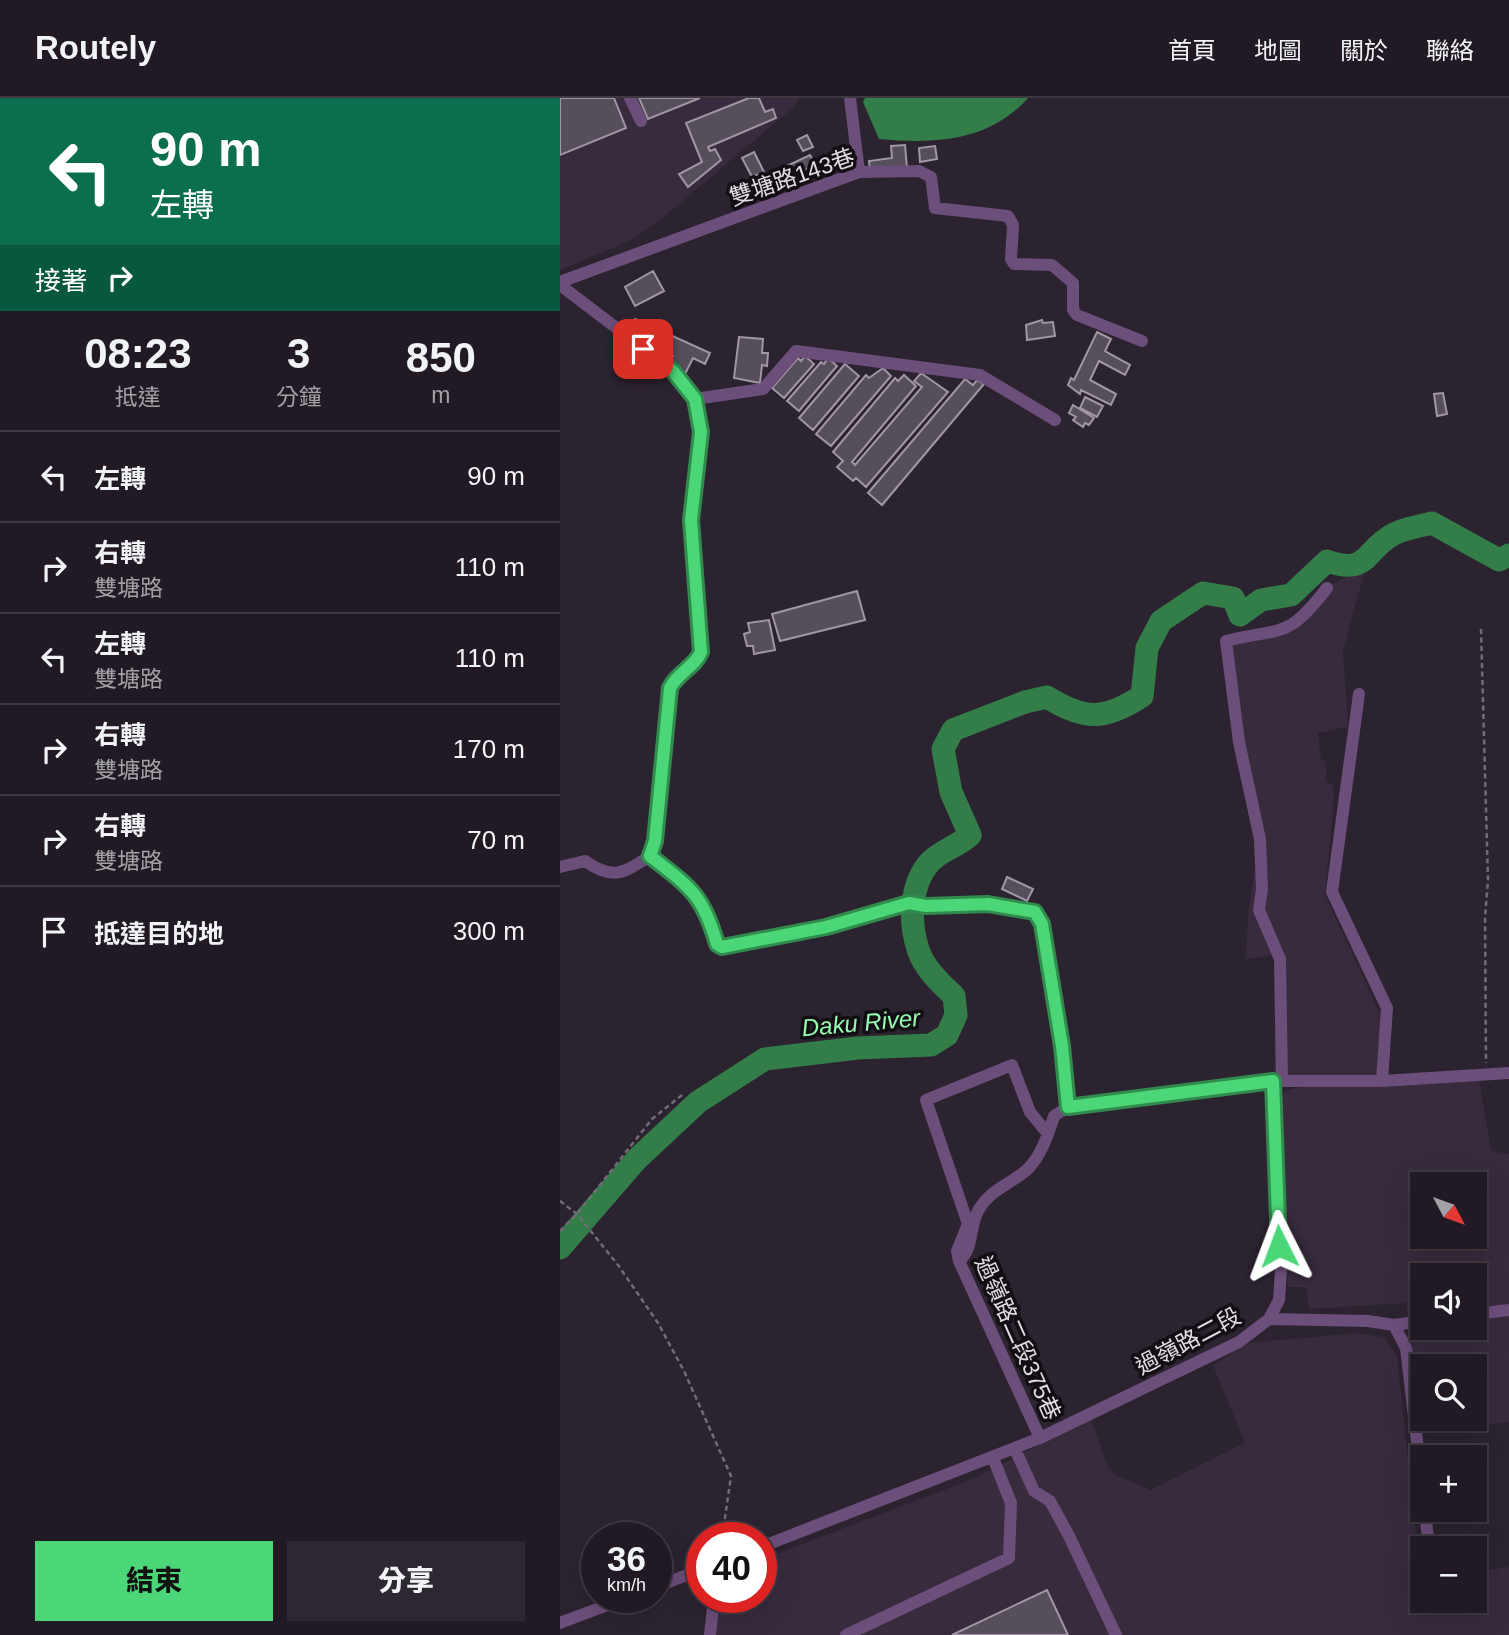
<!DOCTYPE html>
<html lang="zh-TW">
<head>
<meta charset="utf-8">
<style>
  :root { --surface:#211a24; --page:#2d2731; --text:#f1f3f6; --muted:#a2a1a6; --line:#3e3841; --accent:#4bd677 }
  body { margin:0; font-family:Arial,"Noto Sans TC",sans-serif; background:var(--page); color:var(--text); height:100vh; display:flex; flex-direction:column; font-size:26px; white-space:nowrap }
  * { box-sizing:border-box; margin:0 }
  p { font-size:23px; color:var(--muted) }
  .icon { flex:none; width:38px; height:38px; fill:none; stroke:currentColor; stroke-width:2; stroke-linecap:round; stroke-linejoin:round }
  .map { position:relative; flex:1; overflow:hidden }
  .panel { display:flex; flex-direction:column; background:var(--surface); width:560px }
  .panel>* { flex:none }
  .guide { background:#0b6e4f; color:#fff; overflow:hidden }
  .needle { width:46px; rotate:131deg }
  .fabs { position:absolute; left:850px; top:1074px; display:grid; gap:14px }
  .fabs a { display:grid; place-items:center; width:77px; height:77px; border-radius:0px; background:var(--surface); box-shadow:0 7px 28px #0002,0 0 0 2px var(--line); font-size:35px }
  .speed { position:absolute; left:21px; top:1424px; display:flex; gap:14px; font-size:35px; font-weight:700; text-align:center }
  .speed>* { display:grid; place-content:center; width:91px; height:91px; border-radius:50%; background:var(--surface); box-shadow:0 7px 28px #0002,0 0 0 2px var(--line); line-height:1 }
  .speed small { font-size:18px; font-weight:400 }
  .speed .limit { border:10px solid #d22; background:#fff; color:#111 }
  .pin { position:absolute; display:grid; place-items:center; width:60px; height:60px; color:#fff; margin:-30px; border-radius:14px; box-shadow:0 4px 10px #0006 }
  .me { position:absolute; width:77px; margin:-38px; rotate:357deg; stroke-linejoin:round; filter:drop-shadow(0 0 5px #0008) }
  .turn { display:flex; align-items:center; gap:24px; height:147px; padding:0 35px; font-size:32px }
  .turn .icon { width:91px; height:91px; stroke-width:2.5 }
  .turn b { display:block; font-size:49px; line-height:60px }
  .then { display:flex; align-items:center; height:66px; padding:0 35px; background:#0003; gap:14px; font-size:26px }
  .eta { display:flex; justify-content:space-evenly; align-items:center; height:119px; text-align:center }
  .eta b { font-size:42px; font-weight:800; line-height:49px }
  .button { display:flex; gap:14px; margin-top:auto; padding:14px 35px }
  .button a { flex:1; height:80px; border-radius:0px; background:var(--accent); color:#111; font-size:28px; font-weight:800; line-height:80px; text-align:center }
  .button a+a { background:var(--page); color:var(--text) }
  ul { padding:0; list-style:none }
  li { display:flex; align-items:center; gap:21px; height:91px; padding:0 35px; border-top:2px solid var(--line) }
  li div { flex:1 }
  li b { display:block; font-size:26px }
  li em { font-style:normal }
  header { display:flex; align-items:center; gap:42px; box-sizing:border-box; height:98px; padding:0 35px; background:var(--surface); border-bottom:2px solid var(--line) }
  header strong { font-size:33px }
  nav { display:flex; gap:38px; margin-inline-start:auto; font-size:24px }
  main { display:flex; flex:1; min-height:0 }
  .map>svg:first-child { display:block }
</style>
</head>
<body>
<header>
<strong>Routely</strong>
<nav><a>首頁</a><a>地圖</a><a>關於</a><a>聯絡</a></nav>
</header>
<main>
<section class="panel">
<div class="guide">
<div class="turn"><svg class="icon" aria-label="left" viewBox="0 0 24 24"><path d="M17 20v-9H6M10 6l-5 5 5 5"/></svg><div><b>90 m</b>左轉</div></div>
<div class="then">接著<svg class="icon" aria-label="right" viewBox="0 0 24 24"><path d="M7 20v-9h11M14 6l5 5-5 5"/></svg></div>
</div>
<div class="eta">
<div><b>08:23</b><p>抵達</p></div>
<div><b>3</b><p>分鐘</p></div>
<div><b>850</b><p>m</p></div>
</div>
<ul>
<li><svg class="icon" aria-label="left" viewBox="0 0 24 24"><path d="M17 20v-9H6M10 6l-5 5 5 5"/></svg><div><b>左轉</b></div><em>90 m</em></li>
<li><svg class="icon" aria-label="right" viewBox="0 0 24 24"><path d="M7 20v-9h11M14 6l5 5-5 5"/></svg><div><b>右轉</b><p>雙塘路</p></div><em>110 m</em></li>
<li><svg class="icon" aria-label="left" viewBox="0 0 24 24"><path d="M17 20v-9H6M10 6l-5 5 5 5"/></svg><div><b>左轉</b><p>雙塘路</p></div><em>110 m</em></li>
<li><svg class="icon" aria-label="right" viewBox="0 0 24 24"><path d="M7 20v-9h11M14 6l5 5-5 5"/></svg><div><b>右轉</b><p>雙塘路</p></div><em>170 m</em></li>
<li><svg class="icon" aria-label="right" viewBox="0 0 24 24"><path d="M7 20v-9h11M14 6l5 5-5 5"/></svg><div><b>右轉</b><p>雙塘路</p></div><em>70 m</em></li>
<li><svg class="icon" aria-label="arrive" viewBox="0 0 24 24"><path d="M6 21V4h12l-3 4 3 4H6"/></svg><div><b>抵達目的地</b></div><em>300 m</em></li>
</ul>
<div class="button"><a>結束</a><a>分享</a></div>
</section>
<div class="map">
<svg width="949" height="1537" viewBox="0 0 949 1537">
  <rect width="100%" height="100%" fill="#2c2330"/>
  <path fill="#372b3d" fill-rule="evenodd" d="M0,0h237l1,1 -3,7 -135,114 -31,21 -69,29z
    M805,471l-22,82 5,72 -2,4 -28,6 3,27 5,1v21l7,2 1,14 -9,97 58,125 -5,55 -88,2 -16,-4 3,-83 -3,-35 -28,4 2,-44 7,-46 -1,-35 -19,-78 -14,-119 78,-15 36,-40z
    M919,982l12,71 18,3v268l-85,11 -18,-130 -97,6 -3,-22h-18l-8,-189 6,-7 13,-4zM863,1087h52v52h-52zM863,1178h52v52h-52zM863,1269h52v52h-52z
    M797,1235l26,4 14,18 26,246h52v-29l34,-5v68h-797l6,-37h43v-38l214,-82 116,-60 16,47 8,10 36,15 94,-47 -32,-78 36,-22z"/>
  <path fill="#337e48" d="M305,0h163c-39,44 -94,46 -149,41l-16,-37z"/>
  <g fill="none" stroke-linecap="round" stroke-linejoin="round">
    <path stroke="#337e48" stroke-width="23" d="M0,1150l77,-89 61,-57 67,-43 93,-11 73,-3 16,-10 9,-20 -2,-19c-13,-12 -31,-29 -36,-47 -9,-27 -8,-65 12,-87 11,-12 29,-16 40,-27l-19,-43 -8,-43 10,-19 72,-28 22,-5c38,24 58,23 95,-1l5,-48 14,-27 42,-28 30,5 7,17 21,-15 30,-5 36,-34c43,15 37,-12 67,-27 11,-6 26,-8 38,-11l67,37 10,-5"/>
  </g>
  <path fill="#574e5b" stroke="#a096a5" stroke-width="2" d="M0,0h54l12,30 -66,27z
    M79,0h61l-52,21z
    M189,0h10l6,14 8,-3 3,9 -68,29 2,4 5,-2 6,11 -33,27 -9,-13 23,-12 -16,-39z
    M247,37l6,12 -10,4 -6,-11z
    M345,47l2,23 -37,3 -1,-10 23,-3 -1,-12z
    M375,48l2,13 -17,3 -1,-14z
    M290,52l-4,17h-13l-1,-16z
    M194,54l10,20 -12,5 -10,-19z
    M250,57l5,10 -24,12 1,4 -6,2 -1,-4 -25,12 -5,-10z
    M93,173l11,20 -29,15 -10,-19z
    M75,221l75,34 -5,11 -12,-6 -8,16 -16,-12 4,-6 -52,-29 2,-5 8,5z
    M482,222l1,3 10,-1 2,14 -28,4 -1,-15z
    M537,234l14,7 -6,12 25,14 -5,10 -26,-14 -9,19 26,14 -5,11 -30,-15 -1,4 -12,-9 3,-7 3,2z
    M179,239l24,2 -1,14h6l-1,13 -5,-1 -2,18 -26,-5z
    M245,258l9,8 -30,34 -12,-10 26,-30 3,3z
    M268,260l9,8 -38,45 -12,-10 34,-39 3,2z
    M285,266l14,12 -46,54 -14,-12z
    M323,270l8,8 -60,70 -15,-12 50,-59 3,3z
    M361,275l27,19 -82,95 -10,-9 -3,3 -16,-14 6,-6 -10,-9 62,-74 3,3 6,-6 12,11 -64,76 3,3 67,-78 -8,-6z
    M405,281l8,6 4,-5 7,4 -102,121 -14,-12z
    M883,295l4,21 -10,2 -3,-22z
    M525,299l18,9 -6,11 -17,-9z
    M513,307l21,13 -5,7 -4,-2 -2,4 -10,-7 3,-3 -7,-4z
    M297,493l8,29 -85,21 -8,-27z
    M209,522l6,30 -21,4 -1,-8h-6l-3,-12 6,-2 -2,-9z
    M447,779l26,12 -6,12 -25,-12z
    M487,1492l21,45h-116z"/>
  <g fill="none" stroke-linecap="round" stroke-linejoin="round">
    <path stroke="#736b77" stroke-width="2.5" stroke-dasharray="5 3.5" stroke-linecap="butt" d="M921,531l7,251 -3,37 1,146
      M0,1103l17,13 41,51 40,58 26,48 47,105 -9,62
      M0,1133l17,-17 75,-95 30,-24"/>
    <path stroke="#6c4e7a" stroke-width="12" d="M70,0l11,23
      M290,0l9,74
      M0,184l299,-110 60,-1 12,6 4,31 73,8 5,9 -2,34 3,5 38,1 21,18v27l4,5 65,26
      M0,187l113,86 22,28 6,33 -10,88 10,132c-7,16 -23,20 -31,36l-15,153 -5,15c40,31 52,39 67,88l5,3 104,-20 83,-24 17,3 62,-2 47,8 7,12 20,122 6,61
      M135,301l68,-10 33,-38 184,24 75,45
      M799,596l-27,198 55,116 -5,73
      M0,769l25,-6c29,20 38,12 65,-5
      M722,983l-2,-122 -21,-49 3,-21 -2,-50 -21,-97 -13,-101c57,-14 61,-1 101,-53
      M399,1163c15,-12 10,-34 19,-50 11,-20 28,-25 45,-38 16,-11 26,-40 31,-57l14,-9 205,-26
      M915,1216l34,-4
      M709,1221l99,2 26,4 12,23 17,144
      M834,1227l29,-4
      M480,1340l-81,-177 -2,-10 11,-27 -42,-124 86,-35 18,47 18,22
      M455,1351l19,42 16,10 19,35 47,99
      M865,1412l4,39
      M201,1449l279,-109 199,-96 30,-23 10,-19 2,-29 -8,-190h109l127,-8
      M96,1489l46,-18
      M0,1525l66,-25
      M150,1537l4,-37
      M286,1537l163,-77 2,-55 -18,-45"/>
  </g>
  <g fill="none" stroke-linecap="round" stroke-linejoin="round">
    <g stroke="#318b4d" stroke-width="18">
      <path id="route" d="M83,251l30,22 22,28 6,33 -10,88 10,132c-7,16 -23,20 -31,36l-15,153 -5,15c40,31 53,39 67,88l5,3 104,-20 83,-24 17,3 62,-2 47,8 7,12 20,122 6,61 205,-26 6,165"/>
    </g>
    <use href="#route" stroke="#4bd677" stroke-width="12"/>
  </g>
  <g text-anchor="middle" stroke-width="7" stroke-linejoin="round" paint-order="stroke">
    <g font-size="23" fill="#e2dce5" stroke="#120e14">
      <text transform="translate(232 79) rotate(-19)" y="8">雙塘路143巷</text>
      <text transform="translate(458 1240) rotate(66)" y="8">過嶺路二段375巷</text>
      <text transform="translate(628 1243) rotate(-28)" y="8">過嶺路二段</text>
    </g>
    <g font-size="24" font-style="italic" fill="#97fcaf" stroke="#120e14">
      <text transform="translate(301 925) rotate(-5)" y="8">Daku River</text>
    </g>
  </g>
</svg>
<div class="fabs">
<a><svg class="needle" viewBox="-14 -14 28 28"><path d="M0-13l5 13h-10z" fill="#e53935"/><path d="M0 13l5-13h-10z" fill="#a2a1a6"/></svg></a>
<a><svg class="icon" aria-label="sound" viewBox="0 0 24 24"><path d="M4 9h4l5-4v14l-5-4H4zM17 9q2 3 0 6"/></svg></a>
<a><svg class="icon" aria-label="search" viewBox="0 0 24 24"><circle cx="10" cy="10" r="6"/><path d="M15 15l6 6"/></svg></a>
<a>+</a>
<a>−</a>
</div>
<div class="speed"><div>36<small>km/h</small></div><div class="limit">40</div></div>
<div class="pin" style="left:83px;top:251px;background:#d93025"><svg class="icon" aria-label="arrive" viewBox="0 0 24 24"><path d="M6 21V4h12l-3 4 3 4H6"/></svg></div>
<svg class="me" style="left:719px;top:1148px" viewBox="-20 -20 40 40"><path d="M0-17L14 15 0 8-14 15z" fill="#4bd677" stroke="#fff" stroke-width="4"/></svg>
</div>
</main>
</body>
</html>
